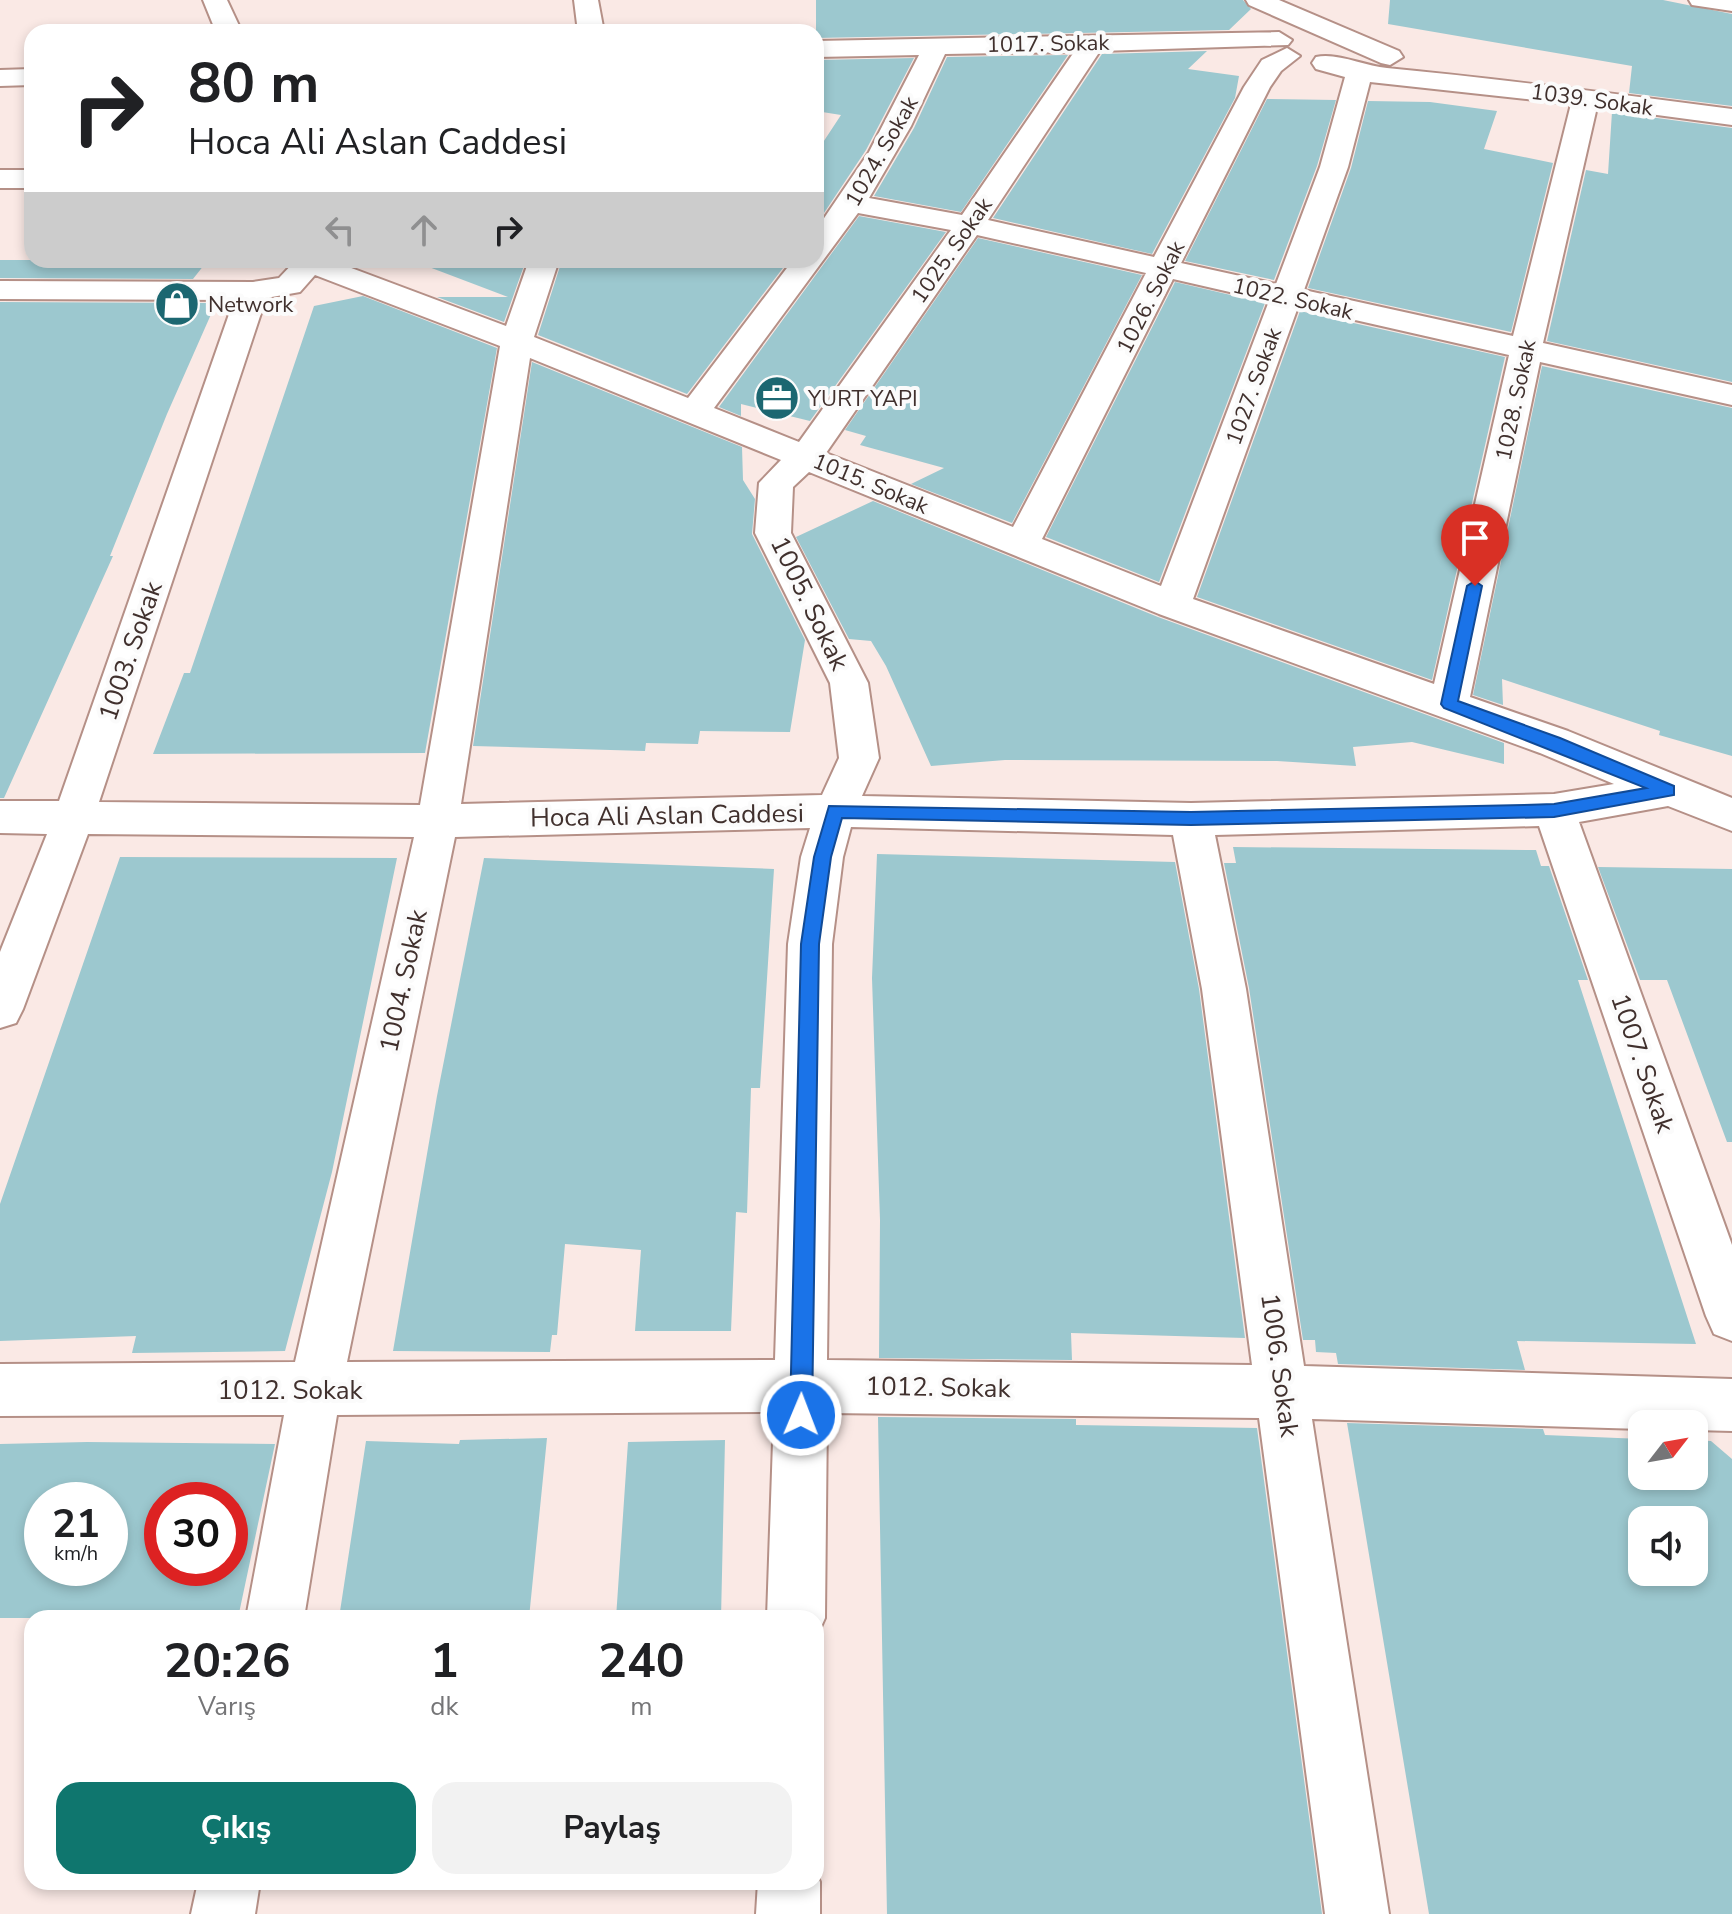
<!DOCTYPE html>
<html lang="tr">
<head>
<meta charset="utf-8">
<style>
  :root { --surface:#fff; --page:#f2f2f2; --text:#202124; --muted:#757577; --accent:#0f766e }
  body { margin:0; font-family:"Nunito Sans",sans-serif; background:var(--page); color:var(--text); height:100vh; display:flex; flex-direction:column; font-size:30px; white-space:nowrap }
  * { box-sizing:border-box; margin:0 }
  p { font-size:26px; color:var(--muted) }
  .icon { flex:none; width:44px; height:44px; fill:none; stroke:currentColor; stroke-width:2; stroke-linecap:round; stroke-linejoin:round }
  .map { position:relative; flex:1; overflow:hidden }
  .side { position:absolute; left:24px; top:1610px; width:800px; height:280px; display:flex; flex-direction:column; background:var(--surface); border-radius:24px; box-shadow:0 4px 12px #0003 }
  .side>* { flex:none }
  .hud { position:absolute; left:24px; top:24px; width:800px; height:244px; border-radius:24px; box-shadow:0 4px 12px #0003; background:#fff; color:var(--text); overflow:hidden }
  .needle { width:52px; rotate:59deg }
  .tools { position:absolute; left:1628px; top:1410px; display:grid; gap:16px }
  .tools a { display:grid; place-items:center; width:80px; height:80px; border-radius:16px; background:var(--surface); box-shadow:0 4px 12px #0003; font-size:40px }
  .speed { position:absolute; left:24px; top:1482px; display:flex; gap:16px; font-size:40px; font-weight:700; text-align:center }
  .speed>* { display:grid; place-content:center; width:104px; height:104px; border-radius:50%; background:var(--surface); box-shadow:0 4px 12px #0003; line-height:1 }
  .speed small { font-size:20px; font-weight:400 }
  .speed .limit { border:12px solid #d22; background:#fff; color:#111 }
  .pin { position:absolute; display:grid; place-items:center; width:68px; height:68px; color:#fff; margin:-82px -34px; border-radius:50% 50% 50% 0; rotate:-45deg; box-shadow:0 0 8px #0007 }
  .pin .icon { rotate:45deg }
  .me { position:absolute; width:88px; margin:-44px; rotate:1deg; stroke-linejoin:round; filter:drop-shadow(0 0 6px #0008) }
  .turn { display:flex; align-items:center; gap:28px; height:168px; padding:0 32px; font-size:36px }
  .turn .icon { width:104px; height:104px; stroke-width:2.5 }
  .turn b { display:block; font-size:56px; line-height:68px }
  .lanes { display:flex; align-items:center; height:76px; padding:0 32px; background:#0003; justify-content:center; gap:40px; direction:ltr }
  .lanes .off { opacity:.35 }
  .eta { display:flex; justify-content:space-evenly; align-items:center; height:136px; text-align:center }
  .eta b { font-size:48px; font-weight:700; line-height:56px }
  .primary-button { display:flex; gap:16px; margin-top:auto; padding:16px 32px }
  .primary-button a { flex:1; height:92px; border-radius:24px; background:var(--accent); color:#fff; font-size:32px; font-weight:700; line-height:92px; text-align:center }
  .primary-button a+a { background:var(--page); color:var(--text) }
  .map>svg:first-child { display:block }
</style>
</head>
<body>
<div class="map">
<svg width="1732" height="1914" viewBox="0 0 1732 1914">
  <rect width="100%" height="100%" fill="#fae9e5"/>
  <path fill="#9cc8cf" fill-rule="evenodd" d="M816,0h427l8,9 -22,21 -413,8z
    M1390,0h273l69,14v92l-103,-13 3,-27 -244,-42z
    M1207,51l-19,18 51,7 -4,22 -83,156 -159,-36 109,-164z
    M1068,55l-107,157 -87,-16 40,-68 33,-71z
    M914,58l-48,92 -50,75v-72l25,-38 -25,-4v-51z
    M1267,99l69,1 -19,66 -43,114 -89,-19z
    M1368,101l62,1 67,9 -13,38 69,14 -42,169 -203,-44 43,-120z
    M1612,112l120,16v254l-185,-41 39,-171 22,4z
    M859,216l87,16 -136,189 -69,-17v12l-22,-9z
    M978,238l164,37 -130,248 -101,-39 33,-16 -84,-23 6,-9 -21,-6z
    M0,260h208l-15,19 -193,-1z
    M422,260h104l-22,62 -67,-25h71l-87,-33z
    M562,260h227l-102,134 -149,-59z
    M1175,282l90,21 -106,279 -113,-45z
    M363,296l134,52 -72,405 -272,1 31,-81h6l124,-367z
    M0,302l216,1 -49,111 -57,142h3l-109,242h-4z
    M1300,311l205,46 -73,323 -235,-83z
    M532,362l210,85 1,33 12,19 -3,35 53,106 -15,92 -90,-1 -2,13 -52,-1 -1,8 -172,-5z
    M1542,366l190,42v348l-73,-21 1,-4 -158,-52 1,26 -30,-10z
    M873,501l285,116 346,126v21l-92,-22 -59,5 3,19 -79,-5 -272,-1 -74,6 -45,-100 -15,-25 -22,-2 -53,-102z
    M1233,847l303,3 5,16h8l39,114h-10l118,364 -179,-3 8,29 -187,-6 -2,-11 -20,-1 -1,-12h-12l-54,-352 -25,-125h12z
    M877,854l298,8 24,127 46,349 -174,-5 1,27 -193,-2 1,-138 -8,-242z
    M120,857l277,1 -65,314 -47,179 -153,2 4,-17 -136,5v-137z
    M484,858l290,11 -14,219h-9l-4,125 -11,-1 -5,119h-96l6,-81 -76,-6 -8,91h-5l-2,17 -157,-1 44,-255z
    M1598,867l134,2v273h-5l-60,-162h-27z
    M878,1417l198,2v6l181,3 65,486h-435z
    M1347,1423l196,6 2,6 97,4v37h52v-36l17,1 21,18v455h-303zM1642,1520h52v52h-52z
    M547,1438l-18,180h-190l27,-177 93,3 1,-4z
    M725,1440l-4,178h-105l12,-176z
    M87,1442l188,2 -37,174h-238v-174zM42,1500h68v68h-68zM162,1500h68v68h-68z"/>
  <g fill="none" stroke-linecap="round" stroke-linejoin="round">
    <g stroke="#b59087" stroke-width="4">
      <path id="minor" d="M203,0h24l15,32h-26z
        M574,0h24l6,32h-26z
        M1246,0h33l120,51 4,6 -13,8 -9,-2 -132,-58z
        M1689,0h43v11l-40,-6z
        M1279,32l13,8 -4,5 -188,6 -112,169 166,37 90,-170 18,-27 25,-12 13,8 -19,15 -11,16 -89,176 95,21 44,-117 25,-90 -29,-8 -4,-6 4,-6c20,-5 49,9 71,11 115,11 230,26 345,41v16l-135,-18 -54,236 189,42v20l-192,-43 -70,335 98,34 164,67v33l-64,-25 -89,16 153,423v96l-18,-7 -8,-18 -167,-490 -324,9 31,154 58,377 428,13v52l-38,-1v-6h-52v5l-330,-10 77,495h-64l-66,-496 -432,-5 -2,205 -9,20v-20h-49l7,-206 -437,3 -33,203h-58l38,-203 -284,1v-52l295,-2 119,-525 -326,-3 -65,175 -7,14 -16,5v-76l47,-118 -47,-1v-32h59l175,-501 -234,-1v-18l253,1 26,-4 17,-18h34l176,66 23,-66h30l-25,77 154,61 105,-138h23v-30l53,-78 50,-97 -103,2v-16zM1074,52l-112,163 -93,-17 42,-72 34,-72zM1370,82l201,22 -58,232 -209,-46 44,-123zM858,213l93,17 -152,212 -85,-34zM977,235l169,38 -133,254 -187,-74zM315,275l185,71 -80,459 -321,-3 167,-504 34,-6zM1173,279l96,22 -108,285 -119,-47zM1298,307l211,48 -75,329 -241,-85zM530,358l251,102 -22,23 -4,50 75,150 9,75 -17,37 -361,9zM809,472l350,142 381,139 74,31 -60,10 -363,9 -329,-7 17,-38 -11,-75 -77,-150 2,-46zM851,827l322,8 29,154 50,376 -425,-5 5,-416 11,-87zM810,828l-9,29 -13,87 -13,416 -428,2 108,-525z
        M32,69v16l-32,1v-16z
        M0,170h32v18h-32z
        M816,1872l4,10v32h-64l2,-32h58z
        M198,1882h62l-5,32h-64z"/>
    </g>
    <use href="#minor" fill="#fff" fill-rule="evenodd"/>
  </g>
  <path fill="#1a73e8" stroke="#114b97" stroke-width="2" d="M1475,581l7,5 -24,115 102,37 114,48v9l-120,22 -363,8 -349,-7 -11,39 -12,87 -7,471 -3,7 -8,4 -7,-4 -4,-7 11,-471 13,-87 15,-51 362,6 333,-7 30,-1 92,-16 -202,-80 -3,-4 26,-118z"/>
  <defs>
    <g id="shop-disc" transform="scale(2.3)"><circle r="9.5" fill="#1c6771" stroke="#fbfbfb"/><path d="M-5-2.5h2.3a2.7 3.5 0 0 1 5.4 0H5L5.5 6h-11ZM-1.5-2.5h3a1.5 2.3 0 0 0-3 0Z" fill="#fff"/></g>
    <g id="office-disc" transform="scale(2.3)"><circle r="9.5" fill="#1c6771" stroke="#fbfbfb"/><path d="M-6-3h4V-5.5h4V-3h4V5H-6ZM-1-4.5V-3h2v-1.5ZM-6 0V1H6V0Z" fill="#fff"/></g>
  </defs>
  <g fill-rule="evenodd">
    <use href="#shop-disc" x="177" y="304"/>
    <use href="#office-disc" x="777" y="398"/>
  </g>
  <g text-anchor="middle" stroke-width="8" stroke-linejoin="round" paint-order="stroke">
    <g font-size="22" fill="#40302d" stroke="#fbfbfb">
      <text transform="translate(1048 43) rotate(-1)" y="8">1017. Sokak</text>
      <text transform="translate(1592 99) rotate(8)" y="8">1039. Sokak</text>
      <text transform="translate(881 151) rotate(-60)" y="8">1024. Sokak</text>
      <text transform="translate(951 250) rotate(-55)" y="8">1025. Sokak</text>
      <text transform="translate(1150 297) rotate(-63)" y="8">1026. Sokak</text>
      <text transform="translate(1293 298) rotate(13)" y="8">1022. Sokak</text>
      <text transform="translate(1253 386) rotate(-70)" y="8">1027. Sokak</text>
      <text transform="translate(1515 400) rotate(-78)" y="8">1028. Sokak</text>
      <text transform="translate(871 483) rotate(23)" y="8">1015. Sokak</text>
    </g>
    <g font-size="22" fill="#40302d" stroke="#fbfbfb" text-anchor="start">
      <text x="208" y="312">Network</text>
      <text x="808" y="406">YURT YAPI</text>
    </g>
    <g font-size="26" fill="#40302d" stroke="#fbfbfb">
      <text transform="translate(810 603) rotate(64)" y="9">1005. Sokak</text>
      <text transform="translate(130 651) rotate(-71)" y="9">1003. Sokak</text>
      <text transform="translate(667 815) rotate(-1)" y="9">Hoca Ali Aslan Caddesi</text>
      <text transform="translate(403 981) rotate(-78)" y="9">1004. Sokak</text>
      <text transform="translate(1643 1063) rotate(71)" y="9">1007. Sokak</text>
      <text transform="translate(1280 1365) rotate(82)" y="9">1006. Sokak</text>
      <text transform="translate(938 1387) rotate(1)" y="9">1012. Sokak</text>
      <text x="290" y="1399">1012. Sokak</text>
    </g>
  </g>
</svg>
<div class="tools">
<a><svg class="needle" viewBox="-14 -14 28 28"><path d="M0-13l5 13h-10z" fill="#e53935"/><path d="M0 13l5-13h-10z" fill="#757577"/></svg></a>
<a><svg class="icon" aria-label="sound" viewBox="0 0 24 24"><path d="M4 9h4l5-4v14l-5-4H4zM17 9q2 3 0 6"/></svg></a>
</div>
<div class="speed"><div>21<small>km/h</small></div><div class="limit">30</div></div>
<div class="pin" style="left:1475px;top:586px;background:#d93025"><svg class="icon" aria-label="arrive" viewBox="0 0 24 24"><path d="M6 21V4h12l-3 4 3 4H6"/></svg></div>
<svg class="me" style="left:801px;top:1415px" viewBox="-20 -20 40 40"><circle r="17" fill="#1a73e8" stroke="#fff" stroke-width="3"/><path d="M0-11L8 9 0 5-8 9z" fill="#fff"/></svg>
<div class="hud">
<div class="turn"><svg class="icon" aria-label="right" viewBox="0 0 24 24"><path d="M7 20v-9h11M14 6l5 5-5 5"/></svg><div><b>80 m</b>Hoca Ali Aslan Caddesi</div></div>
<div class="lanes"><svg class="icon off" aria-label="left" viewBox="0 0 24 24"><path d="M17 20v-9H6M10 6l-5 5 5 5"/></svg><svg class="icon off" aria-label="ahead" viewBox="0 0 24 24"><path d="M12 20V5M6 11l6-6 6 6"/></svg><svg class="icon" aria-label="right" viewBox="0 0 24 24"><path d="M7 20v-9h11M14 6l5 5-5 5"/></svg></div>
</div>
<section class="side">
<div class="eta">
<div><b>20:26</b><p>Varış</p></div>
<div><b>1</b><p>dk</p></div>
<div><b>240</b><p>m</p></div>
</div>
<div class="primary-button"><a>Çıkış</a><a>Paylaş</a></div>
</section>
</div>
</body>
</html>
